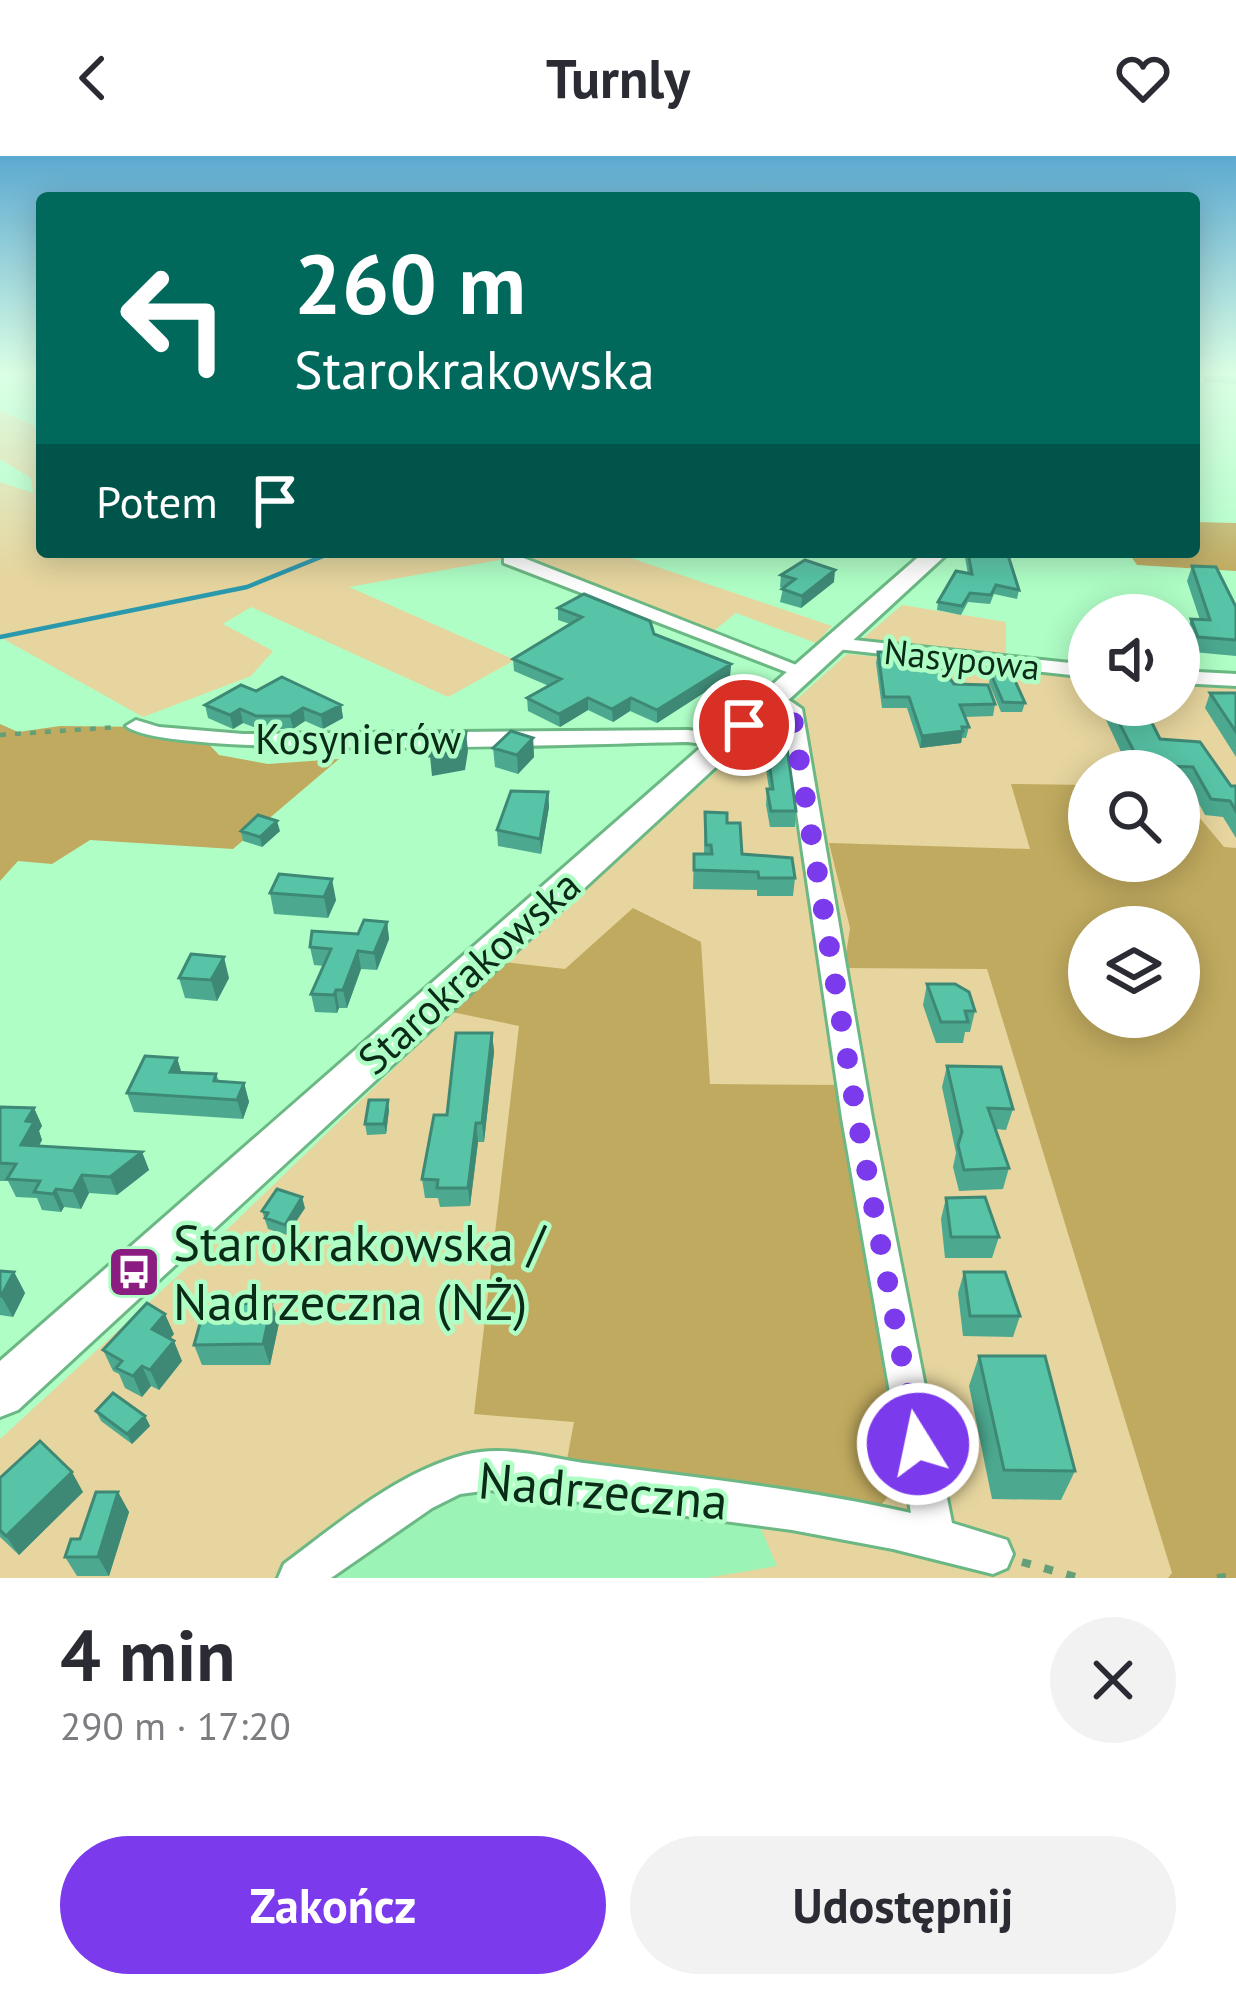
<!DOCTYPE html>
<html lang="pl">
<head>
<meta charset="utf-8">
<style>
  :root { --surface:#fff; --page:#f2f2f3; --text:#2b2b33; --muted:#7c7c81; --accent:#7c3aed }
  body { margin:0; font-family:"PT Sans",sans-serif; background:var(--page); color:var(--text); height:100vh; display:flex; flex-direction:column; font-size:45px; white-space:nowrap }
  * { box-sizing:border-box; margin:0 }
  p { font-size:39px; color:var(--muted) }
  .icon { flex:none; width:66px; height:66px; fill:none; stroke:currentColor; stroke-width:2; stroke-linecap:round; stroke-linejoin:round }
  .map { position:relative; height:1422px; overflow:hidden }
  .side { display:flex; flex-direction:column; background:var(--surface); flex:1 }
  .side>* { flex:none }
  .hud { position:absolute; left:36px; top:36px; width:1164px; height:366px; border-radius:12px; box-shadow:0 6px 30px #0003; background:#00695c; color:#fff; overflow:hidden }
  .fabs { position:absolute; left:1068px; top:438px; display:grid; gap:24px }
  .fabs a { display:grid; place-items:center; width:132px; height:132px; border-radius:50%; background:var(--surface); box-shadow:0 6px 30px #0003; font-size:60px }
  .pin { position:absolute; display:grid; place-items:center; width:102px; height:102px; color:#fff; margin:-51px; border:6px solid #fff; border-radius:50%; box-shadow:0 3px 12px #0007 }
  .me { position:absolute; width:132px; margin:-66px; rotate:350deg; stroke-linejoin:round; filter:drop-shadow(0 0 9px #0008) }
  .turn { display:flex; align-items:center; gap:42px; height:252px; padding:0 60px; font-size:54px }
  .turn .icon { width:156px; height:156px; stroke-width:2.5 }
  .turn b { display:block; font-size:84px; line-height:102px }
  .then { display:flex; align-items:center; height:114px; padding:0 60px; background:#0003; gap:24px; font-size:45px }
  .round { display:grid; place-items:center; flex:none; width:126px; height:126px; border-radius:63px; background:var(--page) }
  .head { display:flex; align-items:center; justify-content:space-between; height:204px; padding:0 60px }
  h1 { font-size:72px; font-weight:600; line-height:90px }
  .cta { display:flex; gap:24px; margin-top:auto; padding:24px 60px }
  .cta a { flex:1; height:138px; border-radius:72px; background:var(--accent); color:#fff; font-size:48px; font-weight:600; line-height:138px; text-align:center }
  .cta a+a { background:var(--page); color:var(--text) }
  header { display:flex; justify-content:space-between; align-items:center; height:156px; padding:0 60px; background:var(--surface); font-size:54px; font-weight:600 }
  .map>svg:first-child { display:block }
</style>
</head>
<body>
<header><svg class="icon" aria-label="back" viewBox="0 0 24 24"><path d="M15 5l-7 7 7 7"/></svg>Turnly<svg class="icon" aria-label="heart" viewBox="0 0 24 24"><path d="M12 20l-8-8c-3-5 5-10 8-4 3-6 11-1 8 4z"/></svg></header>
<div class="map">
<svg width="1236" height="1422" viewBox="0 0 1236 1422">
  <rect width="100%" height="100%" fill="#affec6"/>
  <path fill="#9cf3b6" d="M470,1332l286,29 260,61h-694z"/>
  <path fill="#e6d59e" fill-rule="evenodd" d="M0,255l42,18v123h571l219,74 -16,17 -80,-30 -26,21 -209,-81 4,6 -156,28 166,73 -67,37 -197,-90 -28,17 50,27 -22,25 -108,41 -143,-80v-155l33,11 -2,-15 -31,-19z
    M902,449l104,17v36l-140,-12 -5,-6z
    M847,498l242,22v29h90v-23l57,4v892h-530l71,-12 -21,-49 -286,-29 -116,39 -77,51h-277v-139l208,-191 296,-286zM1089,615h90v90h-90zM1089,771h90v90h-90z"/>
  <path fill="#c0aa5f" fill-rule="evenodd" d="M1194,366l42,1v48l-99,-6 -9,-13h66z
    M0,568l18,8 42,-6 93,1 49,10 17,18 49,9 71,-5 -106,90 -143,-9 -38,24 -34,-3 -18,20z
    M1011,628l78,1v76h90v-68l45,54 12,1v730h-68l4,-5 -185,-604 -143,-1 6,-40 -21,-85 201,6zM1089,771h90v90h-90z
    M633,752l68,34 9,142 133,1 65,388 -27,32 -132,-23 -183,-17 8,-43 -100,-8 45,-388 -67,-14 52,-50 61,7z"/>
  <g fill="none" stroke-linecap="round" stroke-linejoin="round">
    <path stroke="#2b99ad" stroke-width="4.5" d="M0,481l247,-50 86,-35"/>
    <g stroke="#6bb884" stroke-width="6">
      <path id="street" d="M504,399h12l298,117 -3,4h-14l-293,-113z
        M835,482l254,27v12l-261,-29v-8z
        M1179,515l57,3v12l-57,-3z
        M776,535l26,18 70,409 80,405 55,17 6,14 -6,14 -14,6 -100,-25 -101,-19 -302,-40 -30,4 -28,14 -101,70h-53l6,-14c55,-41 113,-91 180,-109 42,-11 87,4 128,9 107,14 214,25 319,49l-69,-395 -60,-407 -16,-14z
        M136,564l23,7 84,7 445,-4 38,5 11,6 -11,6 -38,-5c-83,1 -521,19 -562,-16z"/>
    </g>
    <g stroke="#6bb884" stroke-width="6">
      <path id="secondary" d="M924,396h25l-931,858 -18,7v-56z"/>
    </g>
    <path stroke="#649f77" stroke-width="4.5" stroke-dasharray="6 9" stroke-linecap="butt" d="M0,579l119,-8"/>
    <path stroke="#649f77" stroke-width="8" stroke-dasharray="9 14" stroke-linecap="butt" d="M1022,1406l57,16
      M1217,1422l19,-2"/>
    <use href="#street" fill="#fff" fill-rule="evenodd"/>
    <use href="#secondary" fill="#fff" fill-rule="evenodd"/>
  </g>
  <path fill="#4ca990" d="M1201,219h35v9l-31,-2z
    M964,396h43l12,38 -2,9 -23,-5 -4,10 -22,-2 -7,13 -24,-5 1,-8 30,-28z
    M1192,410l44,41v49l-43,-4 -7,-18 5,-15 9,1 -13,-39z
    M781,419l53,7 -33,26 -21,-6 3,-14 -3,-1z
    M558,452l96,26 77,30 -1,12 -73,47 -27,-12 -17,11 -25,-12 -28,17 -32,-16 -1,-13 22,-12 -35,-15 -1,-12 57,-35 -12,-4z
    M878,496l46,14 30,18 41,20 -2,12 -28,1 4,10 -3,11h-4l-1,5 -41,5 -13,-40h-25l-6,-45z
    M991,518l34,29 -3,9h-21l-12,-29z
    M256,535l85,14 2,13 -20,11 -18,-8 -12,8h-34l-16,-6 -10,6 -25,-11 -3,-13z
    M1210,537h26v64l-31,-49z
    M1099,549h44l17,34 71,47h5v52l-13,-21 -18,-2 -17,-32h-9v-12h-49z
    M533,582l1,19 -16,17 -23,-7 -2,-19z
    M766,585l30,70 -1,16h-25l-4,-22 1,-16h2l-5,-33z
    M548,636l1,15 -8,47 -43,-8 -1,-16z
    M705,656l22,11 15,31 53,24 -2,18h-36v-6l-64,-1 1,-35h10z
    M241,675h39l-18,16 -19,-6z
    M279,718l57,26 -8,18 -54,-4 -4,-21z
    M387,766l2,17 -12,31 -16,-1 -14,39h-8l-2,5 -22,-1 -4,-18 13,-28 -10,-1 -4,-18 48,-13z
    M179,822h50l-12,23 -32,-3z
    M927,828l48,27 -5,21h-5l-2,11h-27l-13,-38z
    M492,877l2,19 -10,90h-6l-8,64 -30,1 -2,-9h-13l-3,-19 25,-64z
    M177,902l4,14 35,2 3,7 25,2 5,19 -6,17 -109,-7 -7,-19z
    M947,910l66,43 -7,21 -10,-1 13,39 -6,21 -44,2 -6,-24 3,-14 -14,-66z
    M0,951l34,1 8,18 -3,5 3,9 -3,6 103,6 7,18 -32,25 -28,-2 -8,16 -17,-2 -3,5 -19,-2 -5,-12 -21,-1 -8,-16h-8z
    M389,954l-3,24 -19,1 -2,-11z
    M946,1042l53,39 -7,21h-47l-4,-39z
    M305,1052l-18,27 -19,-6 -6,-18z
    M0,1115l14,1 11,21 -12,24 -13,-2z
    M964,1116l56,44 -7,21 -50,-1 -5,-43z
    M279,1167l-9,42h-68l-8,-20z
    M174,1178l-4,5 12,22 -23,29 -8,-4 -9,11 -17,-9 -6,-14 -6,-3 -10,-21z
    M979,1200l96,115 -14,29 -69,-1 -23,-113z
    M96,1255l49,5 5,10 -18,18 -31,-23z
    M0,1322l83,14 -64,63 -19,-18z
    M118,1336l11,20 -20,64h-32l-12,-19z"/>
  <path fill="#3e8975" d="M835,414l-1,12 -33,26 1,-12z
    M731,508l-1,12 -73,47v-13z
    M588,542v12l-28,17 -1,-13z
    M631,542l-1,13 -17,11 -1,-13z
    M341,549l2,13 -20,11 -2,-14z
    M303,552l2,13 -12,8 -3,-13z
    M240,553l3,14 -10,6 -3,-14z
    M963,575l-2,12 -41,5 2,-12z
    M466,576l2,19 -3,19 -33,6 -2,-20z
    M533,582l1,19 -16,17 -1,-19z
    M548,636l1,15 -8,47 -1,-15z
    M277,665l3,10 -18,16 -2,-10z
    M332,723l4,21 -8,18 -4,-21z
    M387,766l2,17 -12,31 -3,-17z
    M358,795l3,18 -14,39 -4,-18z
    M224,801l5,21 -12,23 -6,-21z
    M336,834l3,18 -2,5 -3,-18z
    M492,877l2,19 -10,90 -2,-19z
    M177,902l6,19 -13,-5z
    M244,927l5,19 -6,17 -6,-19z
    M388,944l1,10 -3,24 -2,-10z
    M34,952l8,18 -3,5 3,9 -12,22 -9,-17 5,-24z
    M476,967l2,19 -8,64 -2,-18z
    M142,996l7,18 -32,25 -7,-18z
    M82,1019l7,18 -8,16 -8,-18z
    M56,1033l8,18 -3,5 -8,-18z
    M302,1041l3,11 -18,27 -2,-10z
    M14,1116l11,21 -12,24 -12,-21z
    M272,1147l7,20 -9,42 -7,-21z
    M165,1158l9,20 -13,15 -9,-20z
    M174,1185l8,20 -23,29 -9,-20z
    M142,1210l9,20 -9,11 -9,-21z
    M145,1260l5,10 -18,18 -5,-10z
    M72,1316l11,20 -64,63 -13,-19z
    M118,1336l11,20 -20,64 -11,-19z"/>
  <path fill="#58c4a7" stroke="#3e8975" stroke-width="3" d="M968,396h39l12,38 -23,-5 -5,10 -21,-2 -8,13 -24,-4 18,-31 16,3z
    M805,404l30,10 -33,26 -20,-7 13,-10 -14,-4z
    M1192,410l24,1 20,40v33l-38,-3 -7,-18 19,1z
    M584,438l66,27 4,13 77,30 -74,46 -26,-12 -19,11 -24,-11 -29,16 -32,-16 34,-19 -48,-20 69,-42 -24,-9z
    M878,496h42l4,14h16l14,18 34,1 7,19 -35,1 9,22h-7l1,4 -41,5 -13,-39h-25z
    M991,518h21l13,29 -22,-1z
    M282,521l59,28 -20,10 -18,-7 -13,8h-34l-16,-7 -10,6 -25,-10 36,-20 15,6z
    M1210,537h26v39z
    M1110,549h33l17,34 40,3 31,44h5v25l-6,-10 -19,-2 -18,-32 -52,-2z
    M511,575l22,7 -16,17 -24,-7z
    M435,576h31l-3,19 -33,5z
    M766,585h20l10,70h-25l-4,-22h6z
    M511,635l37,1 -8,47 -43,-9z
    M705,656l22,1v10h13l2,31 50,4 3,20h-36l-1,-6 -64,-2v-16h18l-1,-9h-5z
    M258,659l19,6 -17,16 -19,-6z
    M279,718l53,5 -8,18 -54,-4z
    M364,764l23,2 -13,31 -16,-2 -15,39h-7l-2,5 -23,-1 20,-45 -21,-2 2,-16 46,3z
    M191,798l33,3 -13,23 -32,-2z
    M927,828h28l14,8 6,19h-10l3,11h-27z
    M456,877h36l-10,90h-6l-8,65h-31l1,-8 -16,-1 12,-64h13z
    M145,900l32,2 -7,14 46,2 -2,7 30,2 -7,17 -110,-7z
    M947,910l54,1 12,42 -25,-1 21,60 -45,2 -6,-25 4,-13z
    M369,944h19l-4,24h-19z
    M0,951l34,1 -8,13 8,1 -13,23 121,7 -32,25 -28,-2 -9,16 -17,-2 -3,5 -19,-2 6,-11 -33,-2 9,-15 -16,-1z
    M277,1033l25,8 -17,28 -20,-7 3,-5 -6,-2z
    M985,1041l14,40h-48l-5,-39z
    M0,1115l14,1 -13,24h-1z
    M964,1116h41l15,44h-50z
    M147,1147l18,11 -13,15 22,12 -24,29 -8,-4 -9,10 -17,-8 6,-7 -19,-11z
    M272,1147l-9,41 -69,1 10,-36h25l1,-5z
    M979,1200h66l30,115 -71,-1z
    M113,1237l32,23 -18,18 -31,-23z
    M40,1285l32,31 -66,64 -6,-6v-52z
    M96,1336h22l-20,65h-33l6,-18h9z"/>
  <linearGradient id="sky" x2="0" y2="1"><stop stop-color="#5ca9d0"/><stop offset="0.52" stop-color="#dbffe5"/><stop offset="1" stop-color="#dbffe5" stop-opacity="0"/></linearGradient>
  <rect width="1236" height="418" fill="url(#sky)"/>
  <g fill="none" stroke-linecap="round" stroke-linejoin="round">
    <path stroke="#7c3aed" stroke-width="21" stroke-dasharray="0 37.8" d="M744,569l32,-28 15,12 66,409 61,326"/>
  </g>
  <defs>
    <g id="bus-square" transform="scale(2.7)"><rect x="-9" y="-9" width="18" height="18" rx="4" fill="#8c1d80" stroke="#affec6"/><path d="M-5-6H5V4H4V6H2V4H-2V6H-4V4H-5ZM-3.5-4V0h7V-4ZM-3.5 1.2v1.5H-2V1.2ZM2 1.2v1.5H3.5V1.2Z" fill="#fff"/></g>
  </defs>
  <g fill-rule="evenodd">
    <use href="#bus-square" x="134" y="1116"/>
  </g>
  <g text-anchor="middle" stroke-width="9" stroke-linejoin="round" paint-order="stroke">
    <g font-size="36" fill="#0a2b17" stroke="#affec6">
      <text transform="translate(962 503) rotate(6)" y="13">Nasypowa</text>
    </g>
    <g font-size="42" fill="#0a2b17" stroke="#affec6">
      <text x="358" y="598">Kosynierów</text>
      <text transform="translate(469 816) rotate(-42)" y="15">Starokrakowska</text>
    </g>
    <g font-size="51" fill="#0a2b17" stroke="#affec6" text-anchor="start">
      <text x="173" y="1105">Starokrakowska /<tspan x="173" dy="59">Nadrzeczna (NŻ)</tspan></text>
    </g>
    <g font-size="51" fill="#0a2b17" stroke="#affec6">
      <text transform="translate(603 1335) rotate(5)" y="18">Nadrzeczna</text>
    </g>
  </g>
</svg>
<div class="fabs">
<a><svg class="icon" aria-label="sound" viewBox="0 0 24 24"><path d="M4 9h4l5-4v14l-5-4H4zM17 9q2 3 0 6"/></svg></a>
<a><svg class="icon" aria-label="search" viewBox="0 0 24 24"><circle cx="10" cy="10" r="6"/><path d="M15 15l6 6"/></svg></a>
<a><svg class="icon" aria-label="layers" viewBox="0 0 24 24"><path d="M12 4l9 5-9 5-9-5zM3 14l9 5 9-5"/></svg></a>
</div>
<div class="pin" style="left:744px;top:569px;background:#d93025"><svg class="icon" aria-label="arrive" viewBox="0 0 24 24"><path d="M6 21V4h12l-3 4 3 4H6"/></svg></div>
<svg class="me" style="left:918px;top:1288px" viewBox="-20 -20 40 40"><circle r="17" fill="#7c3aed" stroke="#fff" stroke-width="3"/><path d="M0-11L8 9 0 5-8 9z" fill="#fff"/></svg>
<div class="hud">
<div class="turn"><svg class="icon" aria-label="left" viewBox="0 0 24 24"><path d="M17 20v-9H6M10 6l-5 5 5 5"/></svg><div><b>260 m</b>Starokrakowska</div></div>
<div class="then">Potem<svg class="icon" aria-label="arrive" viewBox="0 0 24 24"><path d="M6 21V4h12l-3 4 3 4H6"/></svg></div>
</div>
</div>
<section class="side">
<div class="head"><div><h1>4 min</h1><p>290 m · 17:20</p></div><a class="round"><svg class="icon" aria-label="close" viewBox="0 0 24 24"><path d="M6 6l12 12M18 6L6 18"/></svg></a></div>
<div class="cta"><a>Zakończ</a><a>Udostępnij</a></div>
</section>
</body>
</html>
